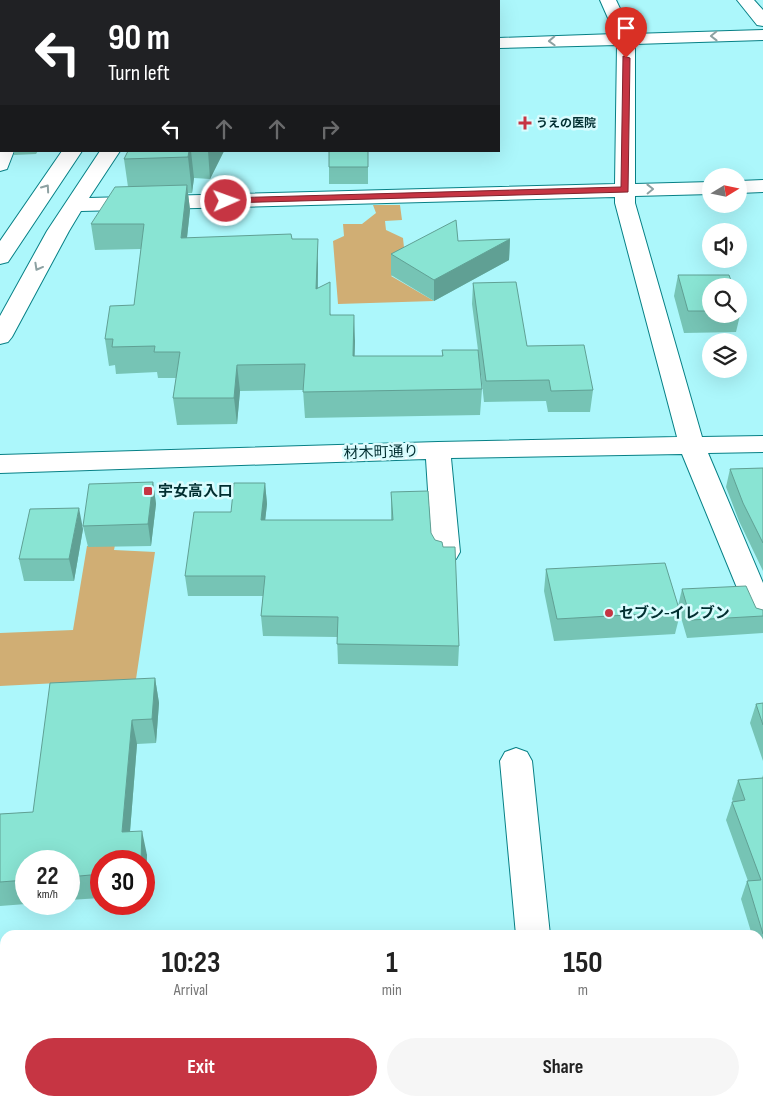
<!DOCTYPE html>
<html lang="en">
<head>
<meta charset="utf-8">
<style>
  :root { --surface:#fff; --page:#f6f6f6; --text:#222; --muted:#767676; --accent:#c63543 }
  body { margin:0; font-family:"Sofia Sans Condensed","Noto Sans JP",sans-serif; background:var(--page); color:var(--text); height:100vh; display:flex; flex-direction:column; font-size:19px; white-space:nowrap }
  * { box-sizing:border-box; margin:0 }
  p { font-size:16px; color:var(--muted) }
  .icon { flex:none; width:28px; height:28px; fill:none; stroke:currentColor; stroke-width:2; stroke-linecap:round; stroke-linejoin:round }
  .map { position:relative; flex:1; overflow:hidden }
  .sheet { position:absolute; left:0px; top:930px; width:764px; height:176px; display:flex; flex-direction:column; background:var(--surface); border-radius:15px 15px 0 0; box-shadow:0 5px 20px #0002 }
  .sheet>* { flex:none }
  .banner { position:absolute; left:0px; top:0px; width:500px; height:152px; box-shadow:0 5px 20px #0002; background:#202124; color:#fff; overflow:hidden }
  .needle { width:32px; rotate:80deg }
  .fabs { position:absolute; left:702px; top:168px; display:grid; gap:10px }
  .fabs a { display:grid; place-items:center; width:45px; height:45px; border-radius:50%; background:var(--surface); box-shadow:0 5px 20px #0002; font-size:25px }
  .speed { position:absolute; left:15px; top:850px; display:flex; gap:10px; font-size:25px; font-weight:700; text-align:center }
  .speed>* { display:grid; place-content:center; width:65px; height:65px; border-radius:50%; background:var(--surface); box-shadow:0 5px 20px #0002; line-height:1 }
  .speed small { font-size:12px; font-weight:400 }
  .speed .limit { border:8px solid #d22; background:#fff; color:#111 }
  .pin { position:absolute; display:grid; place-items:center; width:42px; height:42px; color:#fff; margin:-51px -21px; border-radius:50% 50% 50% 0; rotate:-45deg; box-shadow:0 0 5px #0007 }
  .pin .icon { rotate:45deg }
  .me { position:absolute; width:55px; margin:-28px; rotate:88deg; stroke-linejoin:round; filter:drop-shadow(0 0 4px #0008) }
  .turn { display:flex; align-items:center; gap:18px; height:105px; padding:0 25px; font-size:22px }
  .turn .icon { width:65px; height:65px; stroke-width:2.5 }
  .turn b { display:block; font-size:35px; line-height:42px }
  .lanes { display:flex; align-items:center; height:48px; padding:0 25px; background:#0003; justify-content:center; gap:25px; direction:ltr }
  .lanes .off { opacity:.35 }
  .eta { display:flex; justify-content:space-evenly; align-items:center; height:85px; text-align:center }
  .eta b { font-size:30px; font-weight:700; line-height:35px }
  .button { display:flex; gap:10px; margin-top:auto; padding:10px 25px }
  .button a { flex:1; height:58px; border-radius:30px; background:var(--accent); color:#fff; font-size:20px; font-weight:700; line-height:58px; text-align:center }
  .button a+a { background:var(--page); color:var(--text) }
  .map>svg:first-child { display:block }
</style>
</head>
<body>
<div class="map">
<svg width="763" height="1106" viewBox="0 0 763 1106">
  <rect width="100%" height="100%" fill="#acf7fb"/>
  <path fill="#d0ae74" d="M373,205h27l2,15 -17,1 1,9 17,8 3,29 -15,9 43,25 -96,3 -5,-63 11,-5 -1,-12h19l14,-11z
    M115,545l-1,5 41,2 -19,127 -136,7v-53l73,-3 14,-84z
    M5,1089v12h246v5h-251v-16z"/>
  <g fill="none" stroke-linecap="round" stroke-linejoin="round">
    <g stroke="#078086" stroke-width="2">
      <path id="minor" d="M34,0h16v1h-16z
        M394,0h16v1h-16z
        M600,0h16l16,34 131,-4v10l-128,4v140l76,-2v12l-76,2v7l67,234 61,-1v16l-55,1 55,130v45l-10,-3 -4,-8 -67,-163 -231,4 9,94 -4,7 -10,3 -10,-3 -4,-7 -6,-93 -426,14v-18l438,-13 239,-5 -62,-234v-6l-534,14 -12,20 -57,106 -4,5 -8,2v-28l47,-85 53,-80h20l-31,47 526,-14 2,-139 -118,3v-10l116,-4z
        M737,0h17l9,10v16l-6,-1z
        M0,146l1,5h13l-7,18 -7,2z
        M62,151h20l-74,111 -8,2v-23z
        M763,180v12l-24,1v-12z
        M516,748l11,4 5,9 18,174h-34l-16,-174 5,-9z
        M0,1046h5v36h-5z
        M355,1101h38v5h-38z
        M442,1101h42l2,5h-42z
        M529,1101h38l1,5h-38z"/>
    </g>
    <use href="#minor" fill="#fff" fill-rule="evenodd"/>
  </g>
  <path fill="#76c4b5" d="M1,48v99l-1,-3v-95z
    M14,151h24l-2,3 -22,1z
    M128,151h96l-14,28 -16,-1 -2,15h-4l2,17 -3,28 105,1 26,25v24l13,27 24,26 -1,15h88v-6h36l-6,-46 1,-21 54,63 66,44 -3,22h-42l-2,-11 -62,1 -4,-37 2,24 -2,26 -175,3 -2,-28 -63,1 -3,33 -60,1 -4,-27 3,-20h-18l-1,-6 -41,2 -1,-9 -6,1 -4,-27 29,-34 7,-56 -46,1 -4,-26 37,-37 -4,-28z
    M368,151v33h-39v-17z
    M510,239l-1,21 -75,41 -43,-26v-21l67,-13z
    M678,275l33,11v28h28v-10l2,7 -5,21 -52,1 -10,-37z
    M763,468v103l-24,-50 -13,-34 4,-18z
    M153,482l3,22 -5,42 -63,1 -5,-21z
    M265,483l2,21 -2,16h126v-28l40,41 28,113 -1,20 -120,-2 -1,-27 -74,-1 -2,-20 2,-20h-75l-3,-20 46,-64z
    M83,529l-9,52h-50l-5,-22z
    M546,569l132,37 4,-17 74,19 7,2v23l-76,5 -7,-24 -5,20 -121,7 -10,-50z
    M155,678l4,25 -3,40 -19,1 -7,88 17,23 -2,40h-1v-34h-43v37l-32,2v-39h-43v43l-26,2v-92l33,-2z
    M763,703v58l-13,-38 6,-19z
    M763,775v183l-4,1v-24h-7l-11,-36 6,-18h1l-22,-61 6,-18h1l-1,-3 6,-19 24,-2z"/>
  <path fill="#60a094" d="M189,151h2l3,27 -2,15 -4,-36z
    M208,151h16l-14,28z
    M187,185l3,25 -6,54 -3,-26z
    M318,239v25l-1,51 -1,-26z
    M510,239l-1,21 -75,41v-21z
    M354,315l1,26 -1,42 -1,-27z
    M237,365l3,26 -3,33 -3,-26z
    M153,482l3,22 -5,42 -3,-22z
    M265,483l2,21 -4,36 -2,-20z
    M79,508l4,21 -9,52 -5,-22z
    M155,678l4,25 -3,40 -4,-24z
    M132,720l5,24 -9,112 -6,-24z
    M142,831l5,24 -2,40 -1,-7v-27h-3z"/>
  <path fill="#89e4d3" stroke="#60a094" d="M68,0h61v1h-62z
    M256,0h140v1h-140z
    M1,48v84h-1v-83z
    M128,151h61l-1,6 -64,2z
    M329,151h39v16h-39z
    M187,185l-6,53 110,-4 1,5h26l-2,50 14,-7v33h24l-1,41h90l-1,-6h36l4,39 -179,3 2,-28 -68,1 -3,33h-61l7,-46h-26l1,-6 -43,1 1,-8h-8l5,-33 24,-1 10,-81h-53l24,-37z
    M456,220l2,21 52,-2 -76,41 -43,-26z
    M678,275h51l4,11h-22v25h-23z
    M516,282l11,64 57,-1 9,45 -42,1 -2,-11 -63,1 -13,-98z
    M763,468v75l-20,-40 -13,-34z
    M153,482l-5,42 -65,2 6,-42z
    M234,483h31l-4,37h132l-2,-28 37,-1 3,42 4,7 7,2 1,5h12l4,99 -122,-2 1,-27 -77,-1 4,-40h-80l9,-64h37z
    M79,508l-10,51h-50l11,-50z
    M665,563l15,49 -123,7 -11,-50z
    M746,586l10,22 7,2v6l-72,4 -9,-31z
    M155,678l-3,41 -20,1 -10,112 20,-1 -1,30h-40v13l-32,3v-16h-43v19l-26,2v-68l33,-2 17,-129z
    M763,703v22l-7,-21z
    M763,778v156l-16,-53 14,-1 -29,-78 13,-2 -7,-20z"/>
  <defs><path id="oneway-chevron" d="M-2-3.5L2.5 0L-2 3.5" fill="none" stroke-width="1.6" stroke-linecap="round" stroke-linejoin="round" transform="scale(1.25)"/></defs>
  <g stroke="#8da1a2">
    <use href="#oneway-chevron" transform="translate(714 36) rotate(179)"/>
    <use href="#oneway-chevron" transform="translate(552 41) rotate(178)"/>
    <use href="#oneway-chevron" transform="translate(46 188) rotate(-55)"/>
    <use href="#oneway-chevron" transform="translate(650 189) rotate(-1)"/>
    <use href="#oneway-chevron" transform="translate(38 267) rotate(119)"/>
  </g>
  <path fill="#c63543" stroke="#81222c" d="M623,56l7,2 -2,134 -402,11 -4,-2 4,-3 395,-11z"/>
  <g fill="#c63543" stroke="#d9fcfe" stroke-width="2">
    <path d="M522.5 115.5h5v5h5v5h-5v5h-5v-5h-5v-5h5z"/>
    <rect x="143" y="486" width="10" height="10" rx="2.5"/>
    <circle cx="609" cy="613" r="5"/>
  </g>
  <g text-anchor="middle" stroke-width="5" stroke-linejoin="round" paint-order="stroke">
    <g font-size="12" font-weight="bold" fill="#012e30" stroke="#d9fcfe" text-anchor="start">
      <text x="536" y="127">うえの医院</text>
    </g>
    <g font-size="15" fill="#012e30" stroke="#d9fcfe">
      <text transform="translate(381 452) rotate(-2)" y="5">材木町通り</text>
    </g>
    <g font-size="15" font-weight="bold" fill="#012e30" stroke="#d9fcfe" text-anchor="start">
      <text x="158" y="496">宇女高入口</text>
      <text x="619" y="618">セブン-イレブン</text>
    </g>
  </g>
</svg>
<div class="fabs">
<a><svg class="needle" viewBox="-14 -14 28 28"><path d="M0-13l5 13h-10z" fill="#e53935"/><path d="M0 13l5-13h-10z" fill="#767676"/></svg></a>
<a><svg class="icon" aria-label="sound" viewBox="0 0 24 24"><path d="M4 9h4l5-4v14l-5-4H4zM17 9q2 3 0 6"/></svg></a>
<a><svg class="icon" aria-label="search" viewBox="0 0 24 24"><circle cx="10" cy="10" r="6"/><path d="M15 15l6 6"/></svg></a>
<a><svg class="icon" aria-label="layers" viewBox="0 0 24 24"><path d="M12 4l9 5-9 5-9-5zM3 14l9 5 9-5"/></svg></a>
</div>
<div class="speed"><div>22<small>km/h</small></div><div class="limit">30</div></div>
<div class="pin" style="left:626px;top:58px;background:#d93025"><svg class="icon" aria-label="arrive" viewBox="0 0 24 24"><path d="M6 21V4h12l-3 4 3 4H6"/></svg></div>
<svg class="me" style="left:226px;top:201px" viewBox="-20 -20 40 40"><circle r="17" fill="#c63543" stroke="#fff" stroke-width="3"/><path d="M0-11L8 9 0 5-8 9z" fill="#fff"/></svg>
<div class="banner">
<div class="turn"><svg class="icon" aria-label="left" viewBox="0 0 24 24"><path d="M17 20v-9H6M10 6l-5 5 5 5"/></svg><div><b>90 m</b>Turn left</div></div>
<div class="lanes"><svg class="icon" aria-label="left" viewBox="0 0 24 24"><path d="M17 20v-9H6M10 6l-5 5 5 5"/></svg><svg class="icon off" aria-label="ahead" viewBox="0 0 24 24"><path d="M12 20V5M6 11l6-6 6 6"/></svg><svg class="icon off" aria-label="ahead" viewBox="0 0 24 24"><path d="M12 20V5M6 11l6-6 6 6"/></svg><svg class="icon off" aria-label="right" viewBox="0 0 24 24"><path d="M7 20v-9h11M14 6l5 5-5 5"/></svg></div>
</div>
<section class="sheet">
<div class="eta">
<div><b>10:23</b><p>Arrival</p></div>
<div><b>1</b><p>min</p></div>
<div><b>150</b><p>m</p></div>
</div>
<div class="button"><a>Exit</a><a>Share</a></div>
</section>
</div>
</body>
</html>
